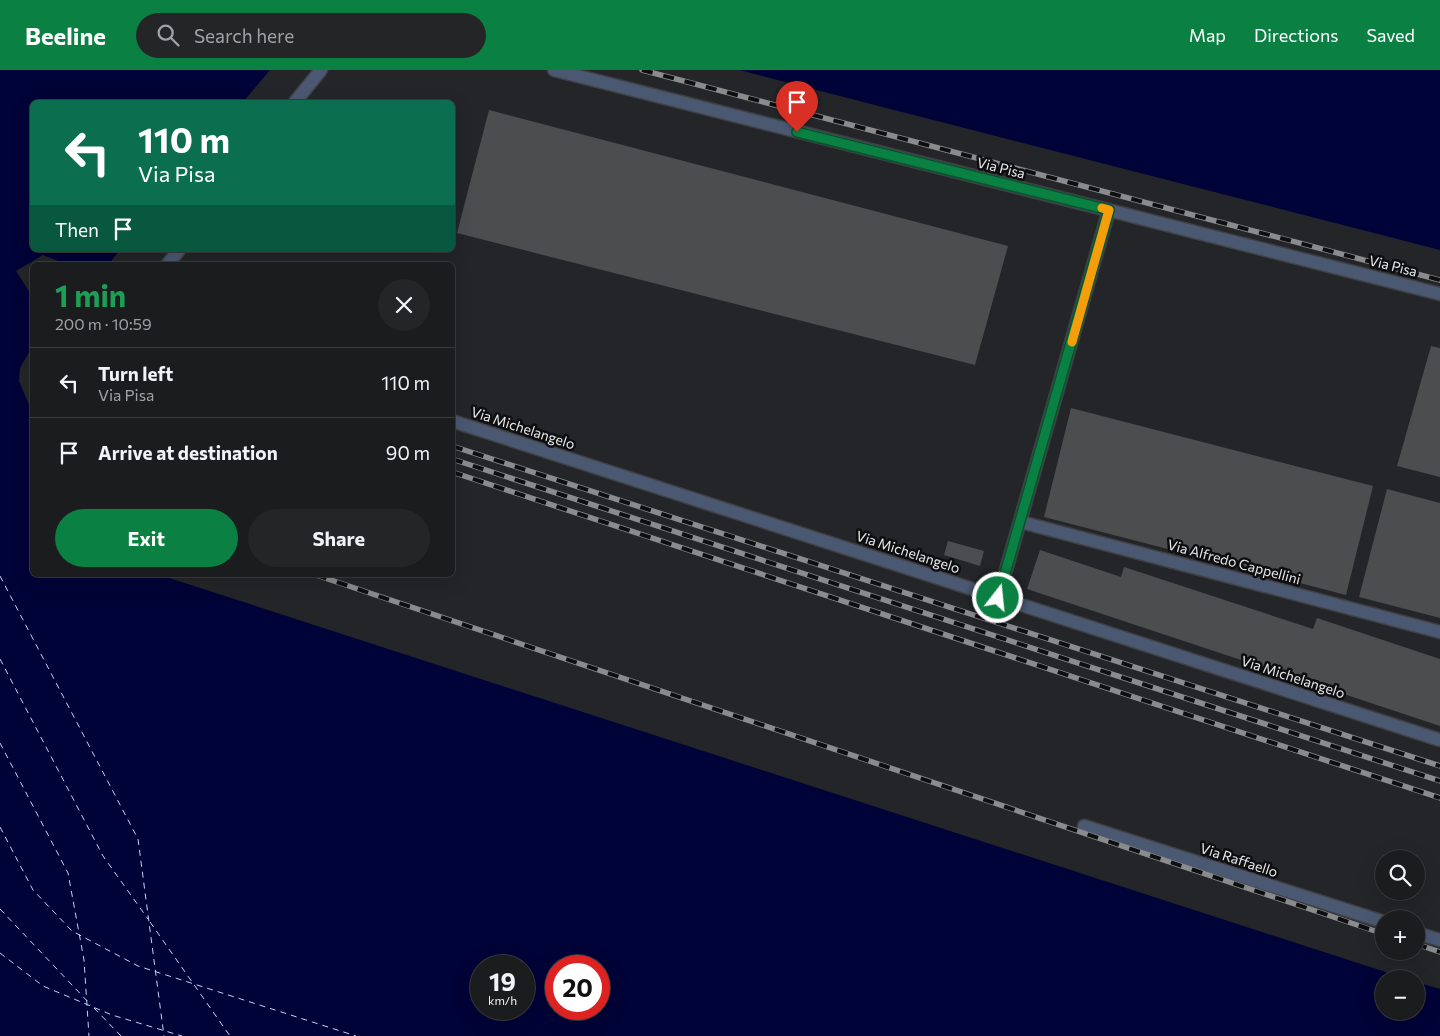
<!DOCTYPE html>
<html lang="en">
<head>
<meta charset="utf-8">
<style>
  :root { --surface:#1b1c1e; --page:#242527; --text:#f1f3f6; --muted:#a0a1a4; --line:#393a3c; --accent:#0b8043 }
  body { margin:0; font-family:Commissioner,sans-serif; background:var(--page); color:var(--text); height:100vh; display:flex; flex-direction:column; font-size:19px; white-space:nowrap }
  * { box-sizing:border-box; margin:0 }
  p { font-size:16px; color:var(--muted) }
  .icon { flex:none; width:28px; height:28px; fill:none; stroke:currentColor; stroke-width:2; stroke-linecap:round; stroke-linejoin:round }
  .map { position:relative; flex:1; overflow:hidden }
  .sheet { position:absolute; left:30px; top:192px; width:425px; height:315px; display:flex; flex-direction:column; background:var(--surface); border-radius:8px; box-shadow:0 5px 20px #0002,0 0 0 1px var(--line) }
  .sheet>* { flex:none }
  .top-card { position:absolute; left:30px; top:30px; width:425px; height:152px; border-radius:8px; box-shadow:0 5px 20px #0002,0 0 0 1px var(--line); background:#0b6e4f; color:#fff; overflow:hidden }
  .fabs { position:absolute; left:1375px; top:780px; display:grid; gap:10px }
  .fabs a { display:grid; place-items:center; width:50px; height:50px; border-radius:50%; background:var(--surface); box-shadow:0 5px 20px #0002,0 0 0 1px var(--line); font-size:25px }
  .speed { position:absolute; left:470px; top:885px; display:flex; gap:10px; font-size:25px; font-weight:700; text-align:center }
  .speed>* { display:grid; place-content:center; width:65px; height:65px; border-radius:50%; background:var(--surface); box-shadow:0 5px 20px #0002,0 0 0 1px var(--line); line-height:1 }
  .speed small { font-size:12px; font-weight:400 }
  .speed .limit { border:8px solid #d22; background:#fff; color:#111 }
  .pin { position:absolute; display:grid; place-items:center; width:42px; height:42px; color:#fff; margin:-51px -21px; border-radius:50% 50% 50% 0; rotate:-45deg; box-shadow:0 0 5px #0007 }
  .pin .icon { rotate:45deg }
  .me { position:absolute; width:55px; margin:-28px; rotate:16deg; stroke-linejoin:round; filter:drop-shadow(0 0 4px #0008) }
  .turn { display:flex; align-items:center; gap:18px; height:105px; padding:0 25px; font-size:22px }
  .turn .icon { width:65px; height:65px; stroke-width:2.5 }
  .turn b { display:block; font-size:35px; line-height:42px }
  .then { display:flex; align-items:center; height:48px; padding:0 25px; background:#0003; gap:10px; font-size:19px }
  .round { display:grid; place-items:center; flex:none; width:52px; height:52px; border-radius:26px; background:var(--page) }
  .summary { display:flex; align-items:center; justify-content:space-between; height:85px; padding:0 25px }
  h1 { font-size:30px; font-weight:700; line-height:38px; color:#1e9e55 }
  .primary-button { display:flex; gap:10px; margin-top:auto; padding:10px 25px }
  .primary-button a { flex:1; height:58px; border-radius:30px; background:var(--accent); color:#fff; font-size:20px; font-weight:700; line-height:58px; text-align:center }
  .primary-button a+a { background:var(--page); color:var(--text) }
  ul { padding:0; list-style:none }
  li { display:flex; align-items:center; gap:15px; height:70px; padding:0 25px; border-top:1px solid var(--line) }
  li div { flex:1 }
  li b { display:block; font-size:19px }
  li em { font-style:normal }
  header { display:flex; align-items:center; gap:30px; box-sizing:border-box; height:70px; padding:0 25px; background:var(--accent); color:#fff }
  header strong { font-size:24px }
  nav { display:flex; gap:28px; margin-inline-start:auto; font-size:18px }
  .search { width:350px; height:45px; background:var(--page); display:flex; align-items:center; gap:12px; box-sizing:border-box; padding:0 18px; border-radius:28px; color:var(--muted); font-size:19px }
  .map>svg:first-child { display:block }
</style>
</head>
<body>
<header>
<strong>Beeline</strong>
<div class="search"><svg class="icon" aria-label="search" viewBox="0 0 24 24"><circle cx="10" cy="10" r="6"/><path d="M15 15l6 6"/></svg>Search here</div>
<nav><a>Map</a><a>Directions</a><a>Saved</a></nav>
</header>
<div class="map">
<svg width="1440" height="966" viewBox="0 0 1440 966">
  <rect width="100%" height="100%" fill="#242528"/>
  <path fill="#000337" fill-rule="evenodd" d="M0,0h270l-27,32h-211v148h88l-12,15h-40l-25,-10 -27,16 16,25v51l-12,21 -1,13 13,31v163h128l1247,404h-23v32h32v-29l24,7v47h-1440zM481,896h43v43h-43zM556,896h43v43h-43z
    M739,0h701v180z"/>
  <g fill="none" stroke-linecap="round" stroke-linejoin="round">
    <path stroke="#c1d4f6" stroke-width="1" stroke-dasharray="6 5" stroke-linecap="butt" d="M0,506l138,263 26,197
      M0,589l103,197 45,63
      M0,673l68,130 16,87 5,76
      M0,757l33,63 39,41 66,35 218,70
      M0,839l91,96
      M150,852l80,114
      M0,883l43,33 69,29 70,21
      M94,938l27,28"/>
  </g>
  <path fill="#4b4d4f" d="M489,40l519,136 -33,119 -518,-132z
    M1431,276l9,2v129l-43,-11z
    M1071,338l302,78 -27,109 -302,-78z
    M1387,419l53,14v115l-81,-21z
    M948,471l36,10 -4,15 -36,-11z
    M1040,480l81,27 3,-10 189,62 4,-11 123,41v67l-413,-137z"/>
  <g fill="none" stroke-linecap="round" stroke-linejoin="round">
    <g stroke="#3f4043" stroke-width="15">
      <path id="lane" d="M554,0l886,224
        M295,32l26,-32
        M167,195l12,-15
        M452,351l988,319
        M1021,452l419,110
        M998,528l111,-388
        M1084,756l300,96
        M1416,863l24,7"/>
    </g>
    <use href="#lane" stroke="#4b5872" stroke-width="12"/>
    <g stroke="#8a8b8d" stroke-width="5.5">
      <path id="rail" d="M642,0l798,210
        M452,376l988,320
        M452,389l988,322
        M452,402l988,326
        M316,505l1068,359
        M1416,874l24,8"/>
    </g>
    <use href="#rail" stroke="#0e0e10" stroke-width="4" stroke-dasharray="11" stroke-linecap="butt"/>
  </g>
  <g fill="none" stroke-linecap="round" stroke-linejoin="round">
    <g stroke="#07532c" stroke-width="12">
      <path id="route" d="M797,62l312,78 -111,388"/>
    </g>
    <use href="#route" stroke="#0b8043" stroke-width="9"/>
    <path stroke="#f59e0b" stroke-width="9" d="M1072,272l37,-132 -7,-2"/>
  </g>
  <g text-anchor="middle" stroke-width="5" stroke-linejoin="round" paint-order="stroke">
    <g font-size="14" fill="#e7e8ea" stroke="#0e0e10">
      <text transform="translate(1001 98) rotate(14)" y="5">Via Pisa</text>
      <text transform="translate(1393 196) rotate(14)" y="5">Via Pisa</text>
      <text transform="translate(523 358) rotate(18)" y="5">Via Michelangelo</text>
      <text transform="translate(908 482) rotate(18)" y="5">Via Michelangelo</text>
      <text transform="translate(1234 492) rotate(15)" y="5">Via Alfredo Cappellini</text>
      <text transform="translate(1293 607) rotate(18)" y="5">Via Michelangelo</text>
      <text transform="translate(1239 790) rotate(18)" y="5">Via Raffaello</text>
    </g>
  </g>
</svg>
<div class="fabs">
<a><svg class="icon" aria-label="search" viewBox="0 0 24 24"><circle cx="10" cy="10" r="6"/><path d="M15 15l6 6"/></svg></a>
<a>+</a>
<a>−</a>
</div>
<div class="speed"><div>19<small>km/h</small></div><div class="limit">20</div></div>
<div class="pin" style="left:797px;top:62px;background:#d93025"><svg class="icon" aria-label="arrive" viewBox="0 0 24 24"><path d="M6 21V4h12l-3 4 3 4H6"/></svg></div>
<svg class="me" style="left:998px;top:528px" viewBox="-20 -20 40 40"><circle r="17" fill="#0b8043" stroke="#fff" stroke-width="3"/><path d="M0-11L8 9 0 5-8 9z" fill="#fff"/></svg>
<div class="top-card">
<div class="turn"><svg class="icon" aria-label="left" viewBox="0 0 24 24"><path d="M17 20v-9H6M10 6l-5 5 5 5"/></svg><div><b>110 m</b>Via Pisa</div></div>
<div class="then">Then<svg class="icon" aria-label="arrive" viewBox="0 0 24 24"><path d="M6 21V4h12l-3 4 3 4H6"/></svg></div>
</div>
<section class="sheet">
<div class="summary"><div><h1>1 min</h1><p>200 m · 10:59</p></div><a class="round"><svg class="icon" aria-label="close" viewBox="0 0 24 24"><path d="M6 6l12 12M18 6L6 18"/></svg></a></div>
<ul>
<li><svg class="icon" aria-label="left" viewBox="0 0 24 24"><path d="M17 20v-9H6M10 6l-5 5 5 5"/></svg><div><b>Turn left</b><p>Via Pisa</p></div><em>110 m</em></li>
<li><svg class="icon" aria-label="arrive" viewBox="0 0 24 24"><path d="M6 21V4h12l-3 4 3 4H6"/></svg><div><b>Arrive at destination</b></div><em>90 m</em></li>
</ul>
<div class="primary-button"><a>Exit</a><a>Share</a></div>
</section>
</div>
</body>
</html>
